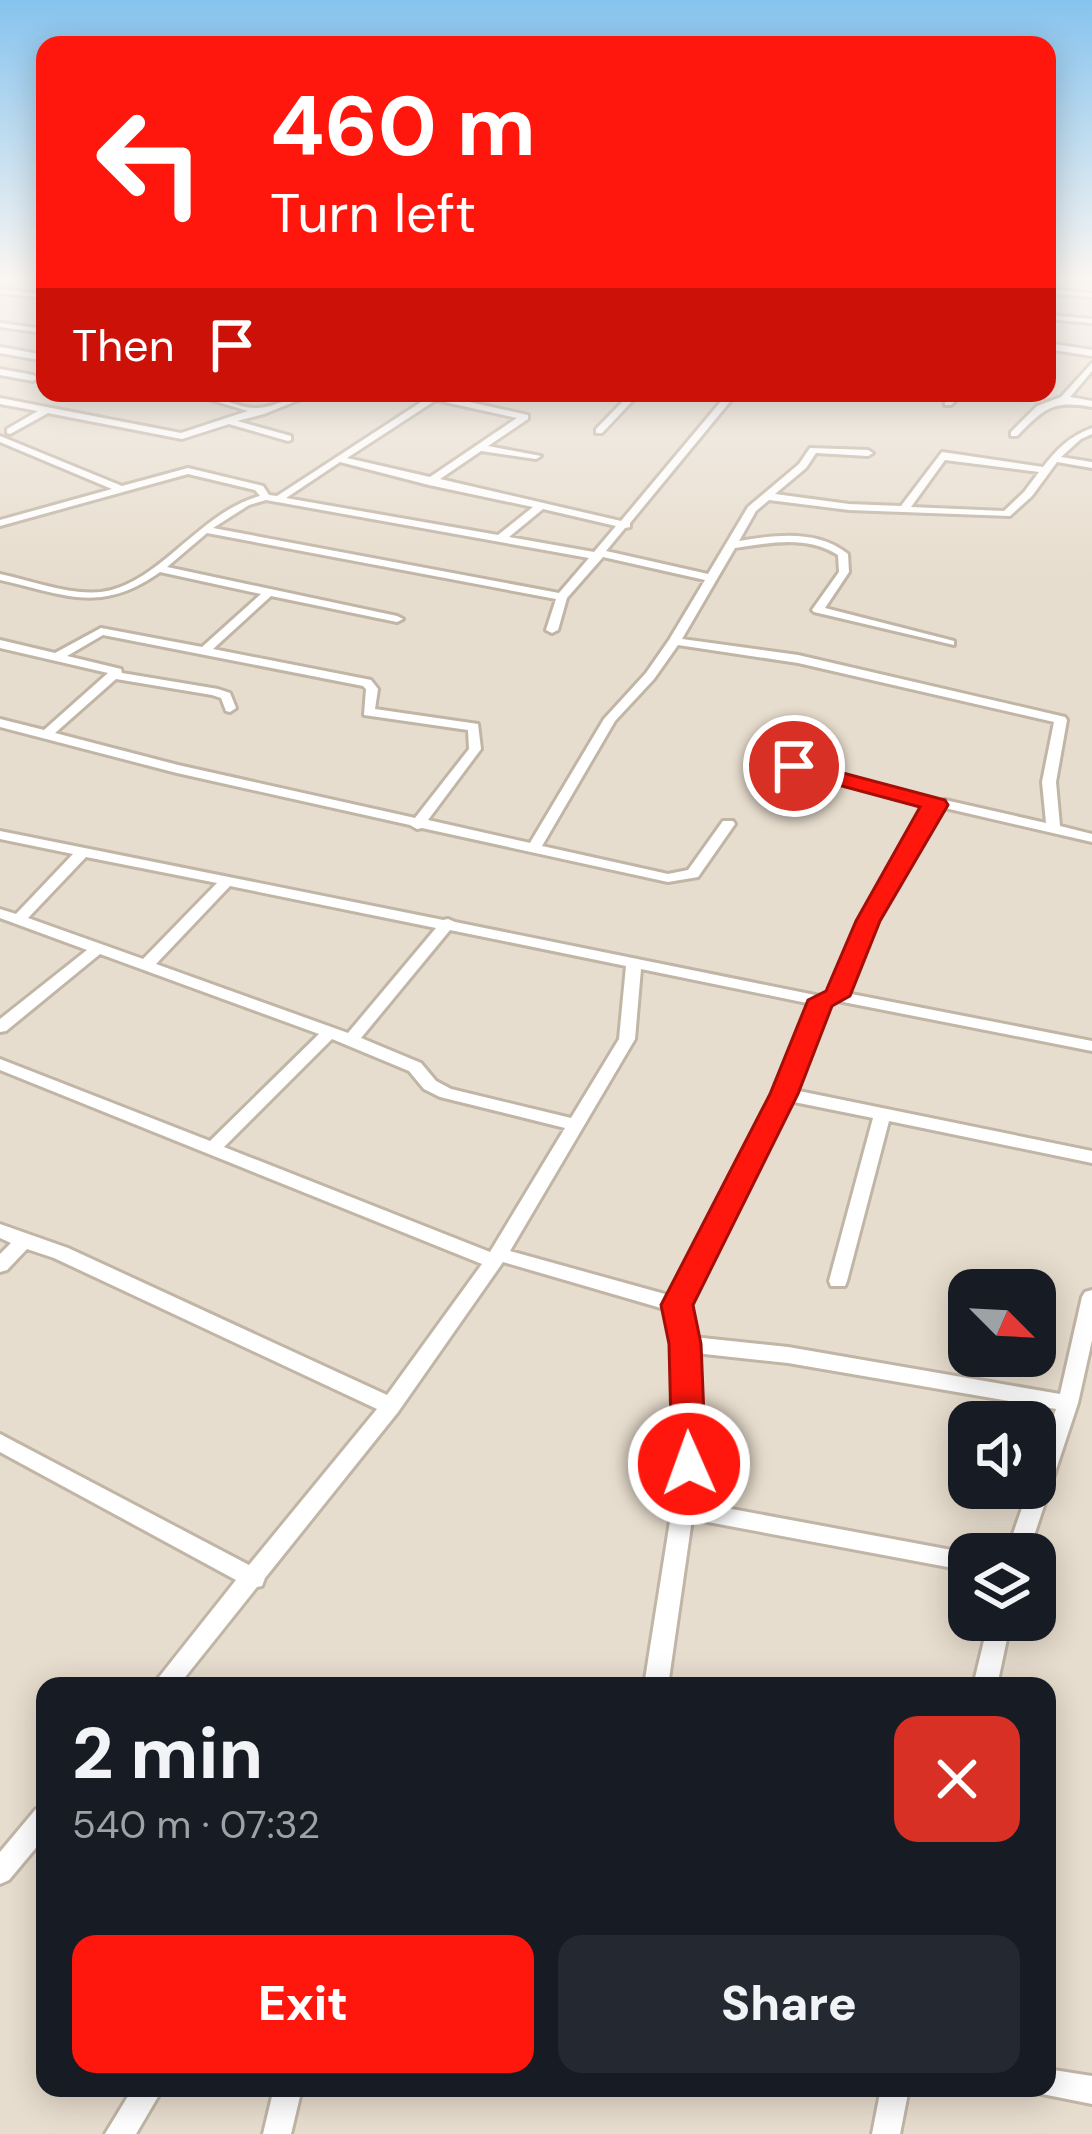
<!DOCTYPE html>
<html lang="en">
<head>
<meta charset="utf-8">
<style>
  :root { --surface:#171b24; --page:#242831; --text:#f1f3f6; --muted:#9ea1a6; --accent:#ff160c }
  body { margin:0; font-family:"DM Sans",sans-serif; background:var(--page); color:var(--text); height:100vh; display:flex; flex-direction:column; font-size:45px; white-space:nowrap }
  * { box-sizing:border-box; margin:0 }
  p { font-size:39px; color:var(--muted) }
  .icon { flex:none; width:66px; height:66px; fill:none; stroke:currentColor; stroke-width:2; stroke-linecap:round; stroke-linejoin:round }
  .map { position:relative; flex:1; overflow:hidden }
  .drawer { position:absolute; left:36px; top:1677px; width:1020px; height:420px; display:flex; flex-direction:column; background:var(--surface); border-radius:24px; box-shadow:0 6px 30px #0003 }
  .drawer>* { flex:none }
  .banner { position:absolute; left:36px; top:36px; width:1020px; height:366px; border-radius:24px; box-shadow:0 6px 30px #0003; background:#ff160c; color:#fff; overflow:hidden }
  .needle { width:78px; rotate:114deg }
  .controls { position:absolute; left:948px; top:1269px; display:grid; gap:24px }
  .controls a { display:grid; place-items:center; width:108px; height:108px; border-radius:24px; background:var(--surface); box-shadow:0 6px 30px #0003; font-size:60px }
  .pin { position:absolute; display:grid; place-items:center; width:102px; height:102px; color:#fff; margin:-51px; border:6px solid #fff; border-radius:50%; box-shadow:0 3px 12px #0007 }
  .me { position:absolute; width:132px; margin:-66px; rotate:358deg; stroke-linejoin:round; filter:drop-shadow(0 0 9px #0008) }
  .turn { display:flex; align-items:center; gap:42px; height:252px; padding:0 36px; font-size:54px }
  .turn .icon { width:156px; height:156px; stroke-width:2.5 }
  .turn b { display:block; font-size:84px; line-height:102px }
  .then { display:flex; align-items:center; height:114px; padding:0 36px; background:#0003; gap:24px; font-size:45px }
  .round { display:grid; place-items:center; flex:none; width:126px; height:126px; border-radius:24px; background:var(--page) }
  .summary { display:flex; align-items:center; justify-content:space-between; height:204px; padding:0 36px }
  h1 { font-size:72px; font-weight:800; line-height:90px }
  .primary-button { display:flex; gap:24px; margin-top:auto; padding:24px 36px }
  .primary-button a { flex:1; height:138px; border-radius:24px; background:var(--accent); color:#fff; font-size:48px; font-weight:800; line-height:138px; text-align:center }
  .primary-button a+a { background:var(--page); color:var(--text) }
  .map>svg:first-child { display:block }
</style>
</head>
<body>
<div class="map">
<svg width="1092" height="2134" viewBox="0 0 1092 2134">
  <rect width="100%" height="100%" fill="#f3ebe1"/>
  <path fill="#e7ddce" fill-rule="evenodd" d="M0,280h45v113h1002v-113h45v1854h-1092zM969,1290h66v66h-66zM969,1422h66v66h-66zM969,1554h66v66h-66zM45,1686h1002v402h-1002z"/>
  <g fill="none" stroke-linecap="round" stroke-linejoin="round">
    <g stroke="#c1b5a6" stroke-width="6">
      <path id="minor" d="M0,289l45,5v4l-45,-5z
        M1047,289l45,4v4l-45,-4z
        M1047,315l45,4v4l-45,-4z
        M0,323l45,6v4l-45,-6z
        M1047,343l45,7v6l-45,-7z
        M0,347l45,8v6l-45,-8z
        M1092,363v8l-22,26 22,4v6c-40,-7 -47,1 -75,29h-6v-4l26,-26 24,-9z
        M0,369l33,6 4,3 -4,3 -33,-6z
        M188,393c24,0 51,16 69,15 19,0 38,-15 59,-15l-52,21 -27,7 54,15v4l-3,1 -59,-17 -47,15 -134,-26 -38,21 -3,-1v-4l31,-18 -38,-7v-6l181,35 67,-22z
        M435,393h10l-3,3 86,19v4l-40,27 53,10 -5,3 -55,-8 -41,28 181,42 107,-128h9l-107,130v4l-5,1 -19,23 102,23 40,-67 51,-43 11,-16 58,2 5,3 -5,3 -52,-3 -10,15 -31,26 74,10 52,2 41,-54 101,15c14,-18 27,-31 49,-39v6l-11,5 -20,18 31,5v6l-35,-6 -25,34 -22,20 -161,-6 -80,-10 -13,11 -17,30c37,-6 78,-12 109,13l1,18 -24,36 129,33v4l-140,-33 -2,-2 27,-38 -1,-17c-32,-20 -68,-12 -103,-7l-53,91 116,16 267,62 2,3 -11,62 4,44 32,8v8l-147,-34 -9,2 -61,111 -29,72 246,48v10l-254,-50 -10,3 -34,86 298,61v12l-203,-42 -42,160 -2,5h-14l-2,-5 44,-163 -84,-17 -102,204 6,32 95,10 272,47 22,-97 3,-5 7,-2v50l-14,63 -50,151h-22l23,-66h6v-18l21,-61 -268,-46 -93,-10 4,111 -5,38 279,52h-4v17l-277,-52 -24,167h-24l35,-222 -4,-120 -7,-34 -165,-48 -105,150 -133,166 -3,8 -5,1 -79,99h-26l84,-106 -236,-128v-18l249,131 128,-156 -323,-151 -27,-9 -20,21 -7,2v-18l11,-11 -11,-5v-14l68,24 319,147 95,-131 -482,-194v-11l210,82 109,-107 -219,-80 -94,77 -6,1v-13l87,-69 -87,-32v-9l16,5 57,-60 -73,-15v-8l443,89 5,-1 7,3 365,74 10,-3 31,-72 64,-115 -136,-37v-6h10l140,38 6,-1 101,23 -4,-41 12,-60 -256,-59 -120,-18 -24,34 -39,42 -73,125 126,28 20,-4 35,-49h10l2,3 -37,53 -30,5 -246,-54 -5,1 -7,-4 -233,-52 -177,-46v-8l44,11 64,-57 -108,-25v-8l55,13 46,-25 101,19 59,-53 -101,-22c-60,43 -96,22 -160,8v-6c32,7 68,21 101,18 58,-7 98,-80 159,-96l-5,-6 -67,-16 -188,52v-6l112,-31 -112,-47v-6l122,50 66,-18 75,18 6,9 8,1zM436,400l81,18 -87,59 -83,-19zM945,460l94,12 -15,20 -20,19 -93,-4zM340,462l89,23 104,22 -35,28 -212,-37zM266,500l323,58 -30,35 -346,-65 36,-23zM543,509l73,17 -22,26 -85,-15zM207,533l349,66 -10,31 6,3 6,-3 9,-32 36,-41 102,23 -36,60 -23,33 -42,46 -74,124 -102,-23 53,-71 -3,-25 -103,-15 3,-20 -7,-9 -158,-31 58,-53 126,26 6,-3 -6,-3 -230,-49zM103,635l260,51 3,3 -2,26 104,15 1,19 -54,69 -237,-53 -123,-32 61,-54 96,16 9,3 5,13 4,1 6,-4 -6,-15 -12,-4 -96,-16 -1,-4 -54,-13zM86,857l131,26 -74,76 -115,-41zM230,886l206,42 -88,105 -192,-69zM450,930l176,36 -7,73 -48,79 -120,-29 -15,-8 -15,-18 -60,-25zM641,969l171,35 -36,90 -104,202 -162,-45 125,-212zM332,1039l77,32 15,18 16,8 125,31 -75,124 -266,-105z
        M631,393h9l-38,40h-6v-4z
        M955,393h9l-13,12h-6v-4z
        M989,1620h22l-14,66h-24z
        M45,1806v31l-36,43 -9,4v-32l36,-43z
        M1047,2069l45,7v28l-55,-11 -2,-5h12z
        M133,2088h30l-27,46h-31z
        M274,2088h28l-11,46h-28z
        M881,2088h28l-9,46h-28z"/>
    </g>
    <use href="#minor" fill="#fff" fill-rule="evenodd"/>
  </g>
  <linearGradient id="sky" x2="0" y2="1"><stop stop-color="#86c3ee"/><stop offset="0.48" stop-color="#faf6f2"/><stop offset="1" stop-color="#faf6f2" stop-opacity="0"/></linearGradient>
  <rect width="1092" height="578" fill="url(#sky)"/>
  <path fill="#ff160c" stroke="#a60e08" stroke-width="3" d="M794,760l151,40 3,5 -68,116 -30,75 -18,10 -34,88 -105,211 8,39 5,120 -5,10 -12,4 -12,-4 -5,-10 -3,-120 -8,-39 109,-211 38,-94 18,-9 30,-70 64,-114 -134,-36 -3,-5z"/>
</svg>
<div class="controls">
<a><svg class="needle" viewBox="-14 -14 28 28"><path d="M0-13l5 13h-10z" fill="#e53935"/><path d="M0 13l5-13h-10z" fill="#9ea1a6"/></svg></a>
<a><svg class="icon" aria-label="sound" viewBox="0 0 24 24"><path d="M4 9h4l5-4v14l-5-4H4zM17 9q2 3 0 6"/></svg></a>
<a><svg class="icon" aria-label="layers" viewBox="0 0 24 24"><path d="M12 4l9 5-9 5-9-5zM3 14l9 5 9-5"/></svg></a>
</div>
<div class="pin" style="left:794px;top:766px;background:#d93025"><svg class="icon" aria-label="arrive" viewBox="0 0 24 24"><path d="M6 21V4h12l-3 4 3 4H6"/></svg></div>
<svg class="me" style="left:689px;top:1464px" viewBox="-20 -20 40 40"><circle r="17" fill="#ff160c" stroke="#fff" stroke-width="3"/><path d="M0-11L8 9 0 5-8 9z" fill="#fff"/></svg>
<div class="banner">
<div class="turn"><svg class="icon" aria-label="left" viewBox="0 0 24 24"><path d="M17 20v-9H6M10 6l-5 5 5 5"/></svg><div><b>460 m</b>Turn left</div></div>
<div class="then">Then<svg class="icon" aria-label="arrive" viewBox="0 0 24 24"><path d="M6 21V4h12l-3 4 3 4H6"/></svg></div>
</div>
<section class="drawer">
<div class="summary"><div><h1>2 min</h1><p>540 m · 07:32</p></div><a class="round" style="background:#d93025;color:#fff"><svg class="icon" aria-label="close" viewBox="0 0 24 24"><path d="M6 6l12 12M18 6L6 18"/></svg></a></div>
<div class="primary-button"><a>Exit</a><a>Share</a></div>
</section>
</div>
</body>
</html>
